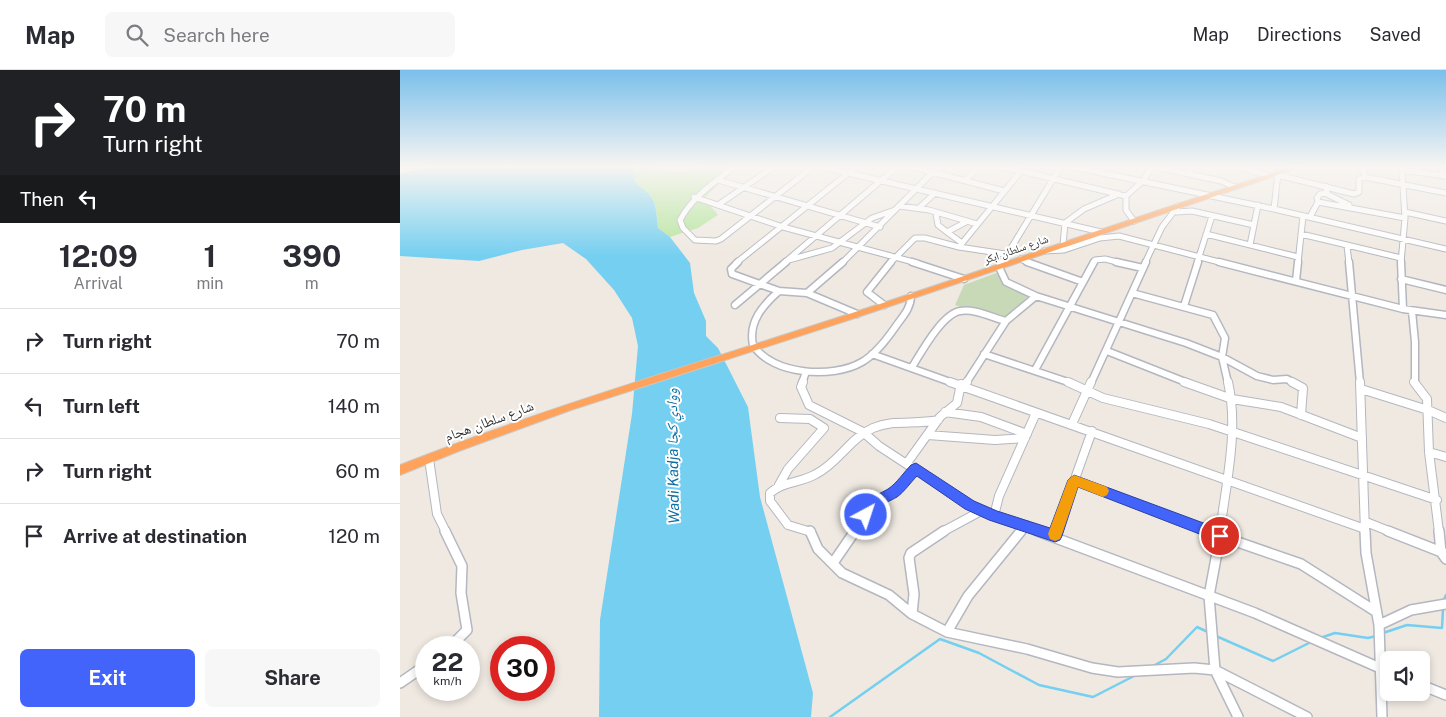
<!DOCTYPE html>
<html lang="en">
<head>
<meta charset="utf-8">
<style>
  :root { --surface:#fff; --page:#f7f7f7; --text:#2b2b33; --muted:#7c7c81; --line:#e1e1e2; --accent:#4264fb }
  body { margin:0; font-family:"Public Sans","Noto Naskh Arabic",sans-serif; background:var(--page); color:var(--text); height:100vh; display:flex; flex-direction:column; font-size:19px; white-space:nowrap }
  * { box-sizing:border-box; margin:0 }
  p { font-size:16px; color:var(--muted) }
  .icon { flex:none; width:28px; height:28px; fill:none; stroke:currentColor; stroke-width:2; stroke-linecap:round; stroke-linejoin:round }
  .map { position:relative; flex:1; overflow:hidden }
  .drawer { display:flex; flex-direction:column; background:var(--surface); width:400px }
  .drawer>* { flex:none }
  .hud { background:#202124; color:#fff; overflow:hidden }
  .fabs { position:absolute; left:980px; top:581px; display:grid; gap:10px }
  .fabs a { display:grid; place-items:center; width:50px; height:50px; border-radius:8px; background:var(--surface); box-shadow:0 2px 8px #0003; font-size:25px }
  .speed { position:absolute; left:15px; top:566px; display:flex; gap:10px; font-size:25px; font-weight:700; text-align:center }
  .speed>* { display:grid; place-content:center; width:65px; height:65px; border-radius:50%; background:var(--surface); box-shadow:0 2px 8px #0003; line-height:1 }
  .speed small { font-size:12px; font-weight:400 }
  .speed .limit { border:8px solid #d22; background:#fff; color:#111 }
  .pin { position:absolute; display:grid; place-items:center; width:42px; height:42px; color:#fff; margin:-21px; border:2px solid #fff; border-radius:50%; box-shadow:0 1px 5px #0007 }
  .me { position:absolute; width:55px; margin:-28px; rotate:40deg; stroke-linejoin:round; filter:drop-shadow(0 0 4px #0008) }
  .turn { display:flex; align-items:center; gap:18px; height:105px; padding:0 20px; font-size:22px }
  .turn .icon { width:65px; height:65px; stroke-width:2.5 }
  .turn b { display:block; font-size:35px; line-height:42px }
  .then { display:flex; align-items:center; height:48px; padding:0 20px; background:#0003; gap:10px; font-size:19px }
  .eta { display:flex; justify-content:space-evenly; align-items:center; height:85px; text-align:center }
  .eta b { font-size:30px; font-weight:700; line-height:35px }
  .primary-button { display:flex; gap:10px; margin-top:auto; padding:10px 20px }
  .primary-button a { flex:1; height:58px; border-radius:8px; background:var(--accent); color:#fff; font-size:20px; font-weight:700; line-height:58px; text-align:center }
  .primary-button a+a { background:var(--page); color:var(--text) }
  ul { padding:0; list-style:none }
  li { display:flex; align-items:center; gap:15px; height:65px; padding:0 20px; border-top:1px solid var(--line) }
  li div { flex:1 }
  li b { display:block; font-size:19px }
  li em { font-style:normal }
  header { display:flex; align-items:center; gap:30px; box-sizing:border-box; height:70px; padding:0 25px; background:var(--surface); border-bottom:1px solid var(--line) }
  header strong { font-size:24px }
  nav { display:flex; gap:28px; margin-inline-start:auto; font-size:18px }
  .search { width:350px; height:45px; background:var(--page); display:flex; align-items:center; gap:12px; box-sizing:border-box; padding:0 18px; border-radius:8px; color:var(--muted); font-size:19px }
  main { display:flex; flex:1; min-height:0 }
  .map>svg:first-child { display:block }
</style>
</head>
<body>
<header>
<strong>Map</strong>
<div class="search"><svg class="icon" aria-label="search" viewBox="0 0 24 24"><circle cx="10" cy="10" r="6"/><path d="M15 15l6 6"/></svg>Search here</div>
<nav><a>Map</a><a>Directions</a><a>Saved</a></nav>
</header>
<main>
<section class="drawer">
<div class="hud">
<div class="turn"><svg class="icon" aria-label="right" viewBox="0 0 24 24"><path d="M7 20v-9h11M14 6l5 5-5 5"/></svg><div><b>70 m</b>Turn right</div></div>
<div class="then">Then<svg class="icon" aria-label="left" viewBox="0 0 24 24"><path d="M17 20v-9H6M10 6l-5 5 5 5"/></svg></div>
</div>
<div class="eta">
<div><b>12:09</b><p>Arrival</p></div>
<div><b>1</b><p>min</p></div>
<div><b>390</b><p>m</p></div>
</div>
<ul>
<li><svg class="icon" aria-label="right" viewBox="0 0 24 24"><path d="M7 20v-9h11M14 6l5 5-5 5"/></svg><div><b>Turn right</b></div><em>70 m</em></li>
<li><svg class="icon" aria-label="left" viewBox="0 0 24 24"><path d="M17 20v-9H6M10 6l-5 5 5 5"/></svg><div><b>Turn left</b></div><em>140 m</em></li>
<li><svg class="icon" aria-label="right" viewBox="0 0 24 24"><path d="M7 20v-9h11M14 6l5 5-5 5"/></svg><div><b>Turn right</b></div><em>60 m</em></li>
<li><svg class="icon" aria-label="arrive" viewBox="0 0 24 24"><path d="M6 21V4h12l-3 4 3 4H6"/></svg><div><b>Arrive at destination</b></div><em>120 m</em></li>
</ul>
<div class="primary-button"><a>Exit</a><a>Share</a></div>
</section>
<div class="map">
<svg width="1046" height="647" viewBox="0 0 1046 647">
  <rect width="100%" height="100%" fill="#efe9e1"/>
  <path fill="#b6e59e" d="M232,96h26l2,3 21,4 20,-7h38l-35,32 14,17 -20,13 -28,9 -12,-9c-3,-28 -1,-28 -23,-46z"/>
  <path fill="#c8d9b8" d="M596,203l3,1 4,9 25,13 -21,22 -18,-1 -34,-12 9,-20z"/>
  <path fill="#75cff0" d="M31,96h201l3,16c22,18 20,18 23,46l12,9 20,26 4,30 12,28v15l12,12 30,59 12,90 53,196 -2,24h-212l1,-97 32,-206 6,-68 -6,-28 -18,-28 -28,-31 -23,-16 -41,7 -43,11 -79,-5v-82z"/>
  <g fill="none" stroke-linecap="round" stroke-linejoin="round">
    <path stroke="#75cff0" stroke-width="1" d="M234,108l11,-8 16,-4"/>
    <path stroke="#75cff0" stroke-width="2.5" d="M1043,532l3,-7
      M983,563l24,-8 35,3 1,-19
      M816,566l57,25 38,-19
      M920,568l15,-5 33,5 8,-2
      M753,596l13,-7 31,-32 13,6
      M430,647l110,-78 39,14 60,32 54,12 43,-22"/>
    <g stroke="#b4b7c1" stroke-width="7">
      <path id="minor-far3" d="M335,96c-21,17 -42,30 -55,54l3,8 12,12 21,1 5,-2 93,-73
        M418,96l283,66
        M509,96l95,25
        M669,96l205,43 172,40
        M836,96l33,10
        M962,96l3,11
        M1042,96l1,10
        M621,101l105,25 17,-15 9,-15 69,15 14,6
        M789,104l2,-8
        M878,105l76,19 5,-2v-13l6,-2 81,16
        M566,109l14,-13
        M318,110l162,47
        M925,123l24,12
        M726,126v14l8,11
        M294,127l89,30 134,36
        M918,132l87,16
        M318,135l57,-39
        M500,136l29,4 48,14
        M520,137l15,-14
        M874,139l4,-36
        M776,142l16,-1 62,14
        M1005,142l41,9
        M536,144l2,11 9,7
        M910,147l8,-15 -1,-4 3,-4 7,-1 -1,-7
        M806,164l92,23
        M901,164l100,24
        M562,173l-15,-11 19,-10
        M663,175l2,-22 19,-14 35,-15
        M850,175l8,-40
        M947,176l2,17
        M559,177l62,-76 -26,-5
        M644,181l20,-1 36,-12 19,-2 104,27
        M621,189l8,4
        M389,190l43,-12 40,-30 23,-8
        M336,193l121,-97
        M384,193l114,-97
        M442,193l97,-97
        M490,193l25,-25h10l34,9 46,7
        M602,193l59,-97
        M693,193l2,-3 10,-1 16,4
        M745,193l17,-36 16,-21
        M797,193l15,-47
        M898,193l5,-47
        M1001,193l4,-45 -3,-48 44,6"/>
    </g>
    <g stroke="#b4b7c1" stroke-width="9">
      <path id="minor-far2" d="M338,192l-7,7 1,5 47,17 28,2 36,-31
        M512,192l52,17
        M602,192l-3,5 7,15 30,14
        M627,192l56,20
        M716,192l27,6
        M819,192l184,47 43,6
        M949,192l11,121
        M1001,192l2,47
        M1001,209l45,11
        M896,211l2,-19
        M379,221c-16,14 -31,31 -26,54 19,30 80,34 109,17 14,-8 25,-23 34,-36 7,-10 15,-18 15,-30
        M407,223l50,21
        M732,223l81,22 12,23 -3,19 6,26
        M335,235l51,-43
        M484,235l-17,-13 24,-30
        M784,236l14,-44
        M1012,241l3,31v41
        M707,281l81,32
        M472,284l81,29
        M584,284l87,29
        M512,297c9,-14 30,-53 48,-56 14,-3 33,7 46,10l30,-25 150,47 36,14 35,19 16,4 14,-1 7,4
        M635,300l59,-108
        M402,313l4,-11
        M566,313l40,-62
        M691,313l55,-121"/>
    </g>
    <g stroke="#b4b7c1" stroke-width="10">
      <path id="minor-far1" d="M403,312l-2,5 8,18 54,27 16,14 90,59 72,27
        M550,312l415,147
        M668,312l35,16 106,26 228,76
        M784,312l48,17 49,8 81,31
        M892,312l11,6 -2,27
        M960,312l5,150
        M1014,312l13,17 2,53 10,80
        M565,315l2,-3
        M961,319l67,21 18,8
        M545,342l36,5 46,17
        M672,354l19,-42
        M528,365l67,5 30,-2
        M1029,382l17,5
        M29,389l8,55 9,18
        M507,393l33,-46 17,-14 4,-19
        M674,410l136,52
        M379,415l9,-16 36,-41 -14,-9 -30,-1
        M594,446l5,-20 37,-83
        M966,452l25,10
        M411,462l-23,-7 -18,-24v-8c14,-12 31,-10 46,-19 22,-11 34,-36 57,-46 21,-9 43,-3 65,-8
        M454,462l16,-26 25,-15 21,-22
        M542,462l39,-21
        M620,462l6,-7
        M656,462l36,-101
        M820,462c6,-49 19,-102 8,-150"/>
    </g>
    <g stroke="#b4b7c1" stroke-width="12">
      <path id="minor" d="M45,461l17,35 -1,27 6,37 -18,18
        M410,461l8,18 24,24 47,22 23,19 35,18 80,17 65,19 26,4 76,-4 21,2 92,47
        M637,461l218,82 134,59
        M806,461l95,33 74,47
        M821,461l-12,65 6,74 23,47
        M965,461l1,22 13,72 3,92
        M988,461l56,22
        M1039,461l2,21 5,7
        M655,466l2,-5
        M433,493l22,-32
        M512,544l2,-20 -5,-36 2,-5 33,-22
        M979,555l32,-15 35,-6
        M547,562l21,-36 53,-65
        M0,613l26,-18
        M1021,615l25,10"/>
    </g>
    <g stroke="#c9c9c9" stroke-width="2">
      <path id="highway" d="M895,96h9l-449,152 -284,92 -112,41 -59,24v-10c147,-58 299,-102 449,-151 149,-48 297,-102 446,-148z"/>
    </g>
    <use href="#minor-far3" stroke="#fff" stroke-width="5"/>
    <use href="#minor-far2" stroke="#fff" stroke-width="6"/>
    <use href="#minor-far1" stroke="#fff" stroke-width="8"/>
    <use href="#minor" stroke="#fff" stroke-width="9"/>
    <use href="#highway" fill="#ffa35c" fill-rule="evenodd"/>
  </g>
  <linearGradient id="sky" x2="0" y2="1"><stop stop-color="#7abfeb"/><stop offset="0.52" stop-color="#f8f5f2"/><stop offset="1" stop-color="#f8f5f2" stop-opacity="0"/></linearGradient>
  <rect width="1046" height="186" fill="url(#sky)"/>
  <path fill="#4264fb" stroke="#2b41a3" d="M516,393l58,38 23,10 53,17 18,-48 6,-5 151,56 2,5 -2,4 -5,2 -142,-55 -16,49 -2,4 -5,2 -66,-22 -24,-11 -48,-33c-6,6 -13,16 -20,21 -14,8 -18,6 -26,22h-10l-2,-4c10,-20 12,-16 29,-26 9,-6 16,-17 23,-24z"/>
  <path fill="#f59e0b" d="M674,405l33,12 2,4 -2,4 -4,2 -25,-10 -16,47 -2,5 -5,2 -5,-2 -2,-5 20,-54z"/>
  <g text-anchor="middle" stroke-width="4" stroke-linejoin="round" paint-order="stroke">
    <g font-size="11" fill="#2e2e2e" stroke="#fff">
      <text transform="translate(616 179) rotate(-19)" y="4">شارع سلطان ابكر</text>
    </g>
    <g font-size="14" fill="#2e2e2e" stroke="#fff">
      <text transform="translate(89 351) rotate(-20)" y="5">شارع سلطان هجام</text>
    </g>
    <g font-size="15" font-style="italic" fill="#0d6fa3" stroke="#fff">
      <text transform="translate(273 386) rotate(-91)" y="5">Wadi Kadja ووادي كجا</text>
    </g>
  </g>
</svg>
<div class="fabs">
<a><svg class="icon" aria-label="sound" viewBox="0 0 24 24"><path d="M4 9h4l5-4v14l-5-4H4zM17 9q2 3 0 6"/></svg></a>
</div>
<div class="speed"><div>22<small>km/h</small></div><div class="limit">30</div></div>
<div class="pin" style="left:820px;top:466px;background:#d93025"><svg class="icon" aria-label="arrive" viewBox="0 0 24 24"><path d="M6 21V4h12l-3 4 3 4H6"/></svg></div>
<svg class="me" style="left:466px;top:445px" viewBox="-20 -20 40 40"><circle r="17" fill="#4264fb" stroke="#fff" stroke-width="3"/><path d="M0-11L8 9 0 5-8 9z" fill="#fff"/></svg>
</div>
</main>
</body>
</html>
